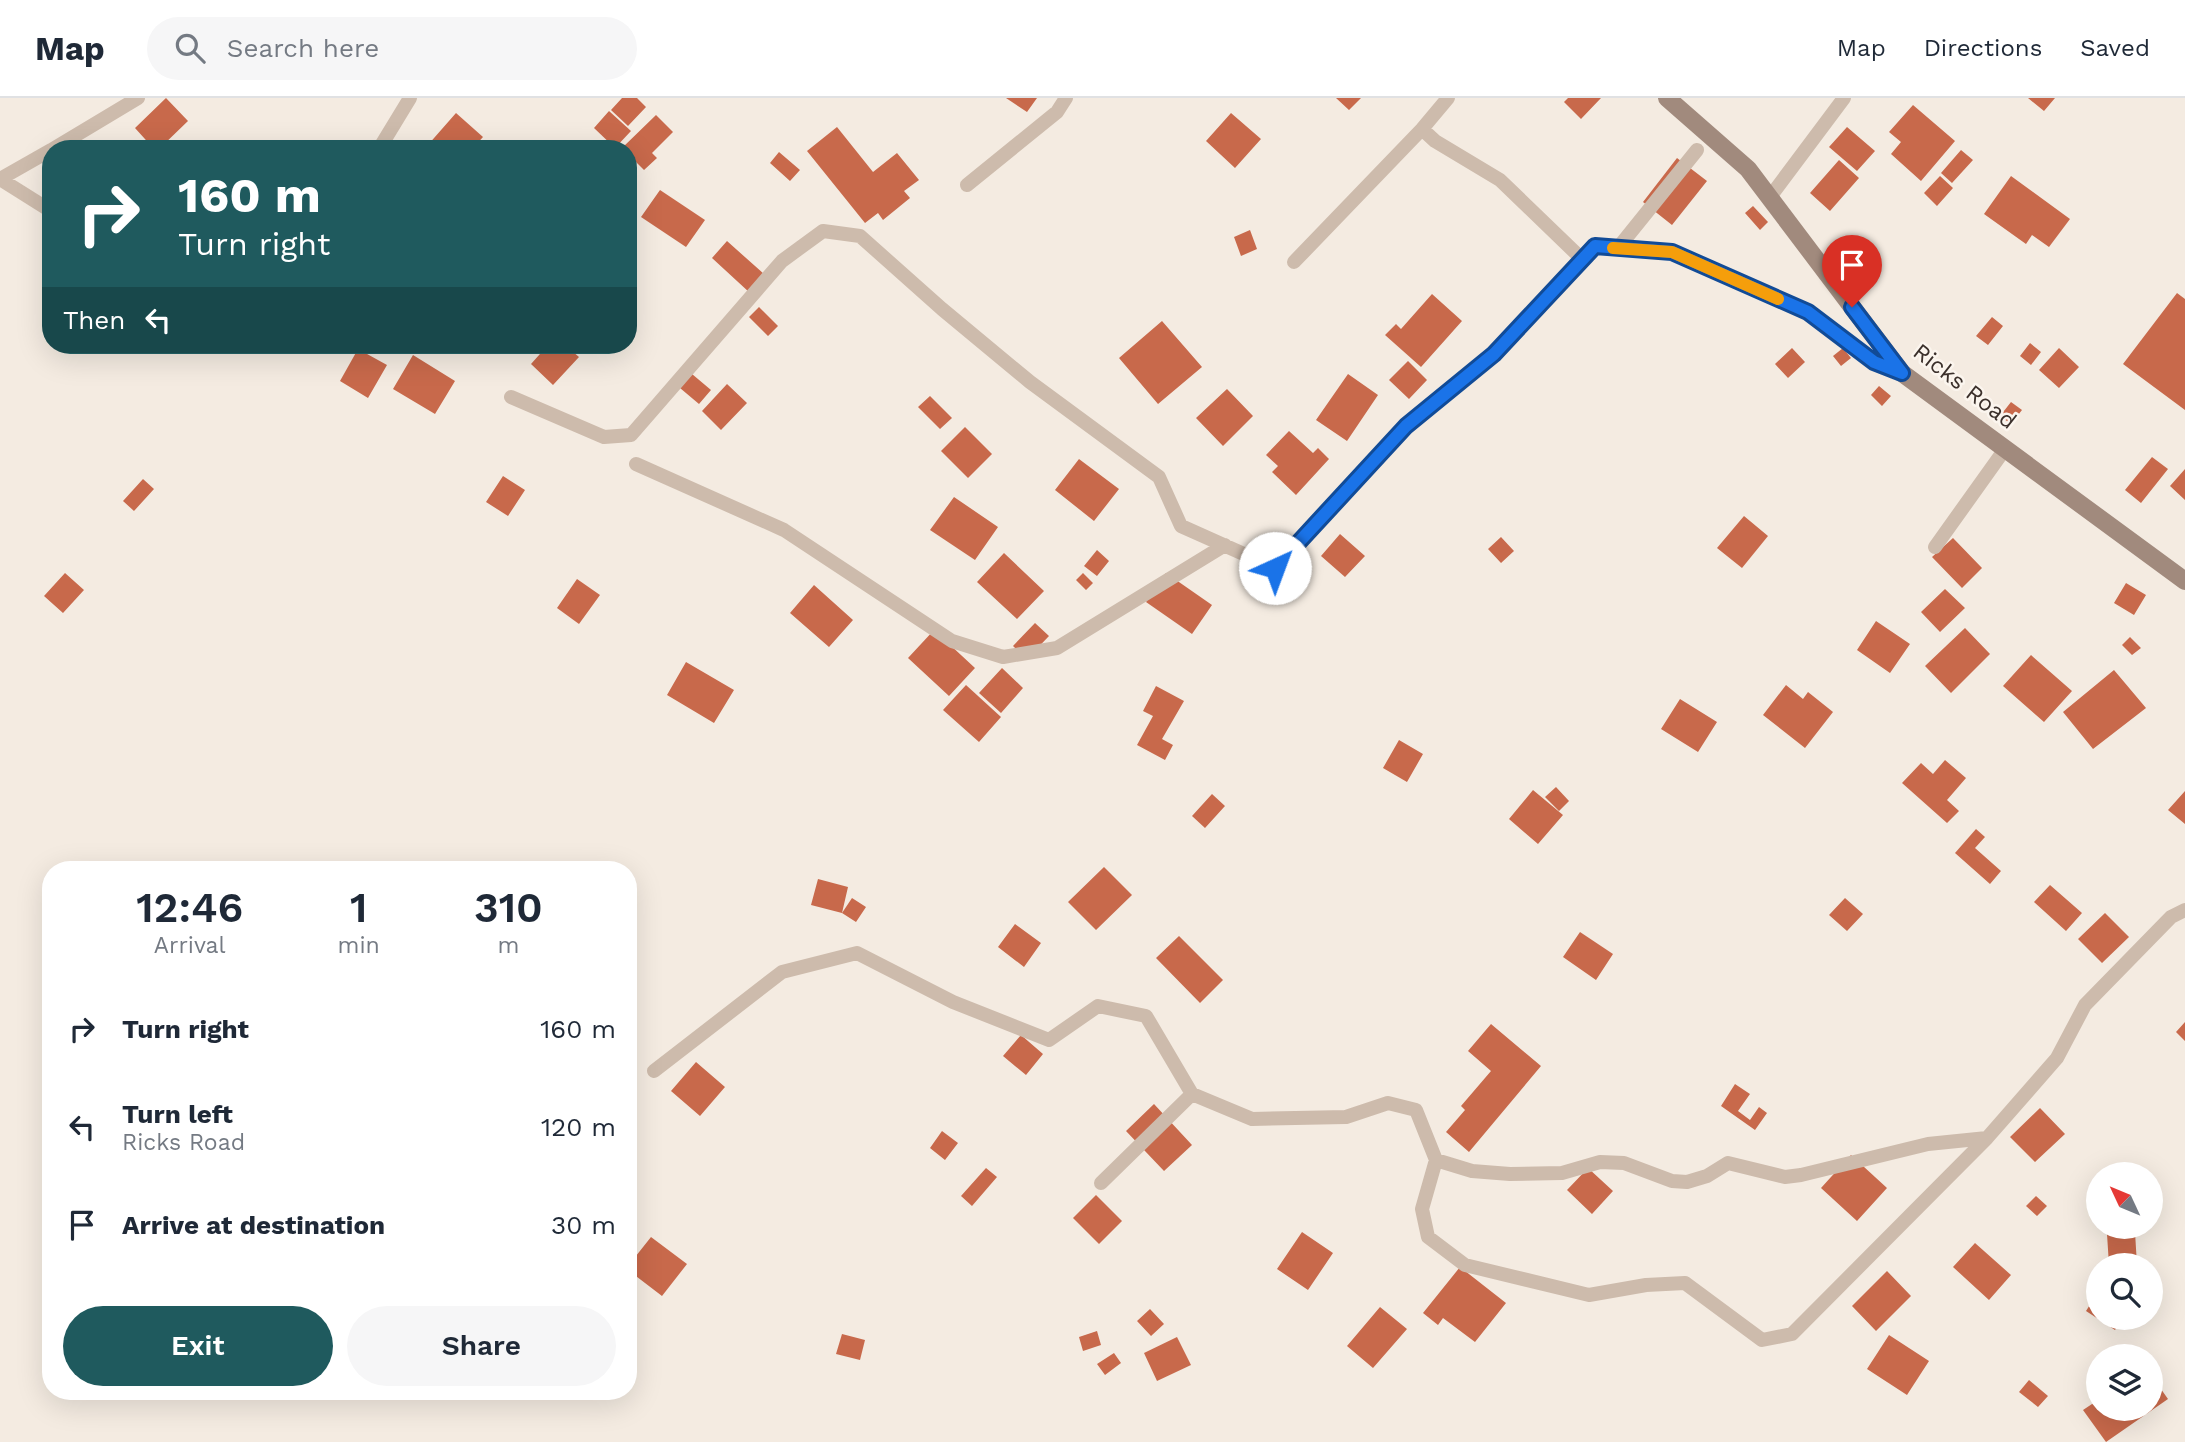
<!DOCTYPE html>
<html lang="en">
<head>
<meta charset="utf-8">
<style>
  :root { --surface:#fff; --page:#f6f6f7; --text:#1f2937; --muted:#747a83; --line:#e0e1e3; --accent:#1f5a5e }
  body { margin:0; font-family:"Work Sans",sans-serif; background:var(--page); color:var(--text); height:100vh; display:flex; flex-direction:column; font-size:26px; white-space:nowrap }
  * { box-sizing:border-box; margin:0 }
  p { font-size:23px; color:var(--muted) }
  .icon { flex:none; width:38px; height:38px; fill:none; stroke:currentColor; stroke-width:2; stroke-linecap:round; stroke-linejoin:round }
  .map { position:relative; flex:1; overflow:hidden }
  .drawer { position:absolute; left:42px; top:763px; width:595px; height:539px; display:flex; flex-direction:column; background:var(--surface); border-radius:28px; box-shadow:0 7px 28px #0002 }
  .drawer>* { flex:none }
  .hud { position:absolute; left:42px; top:42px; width:595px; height:214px; border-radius:28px; box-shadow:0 7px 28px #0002; background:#1f5a5e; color:#fff; overflow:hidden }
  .needle { width:46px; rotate:314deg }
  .controls { position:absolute; left:2086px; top:1064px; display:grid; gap:14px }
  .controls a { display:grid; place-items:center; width:77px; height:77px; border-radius:50%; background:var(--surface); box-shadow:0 7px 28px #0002; font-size:35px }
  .pin { position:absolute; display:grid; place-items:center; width:60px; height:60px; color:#fff; margin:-72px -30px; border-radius:50% 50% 50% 0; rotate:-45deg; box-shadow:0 0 7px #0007 }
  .pin .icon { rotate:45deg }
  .me { position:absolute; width:77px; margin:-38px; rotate:43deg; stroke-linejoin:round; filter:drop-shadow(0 0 5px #0008) }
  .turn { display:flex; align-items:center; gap:24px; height:147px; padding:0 21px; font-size:32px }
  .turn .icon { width:91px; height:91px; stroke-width:2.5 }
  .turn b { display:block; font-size:49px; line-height:60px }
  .then { display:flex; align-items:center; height:66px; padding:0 21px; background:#0003; gap:14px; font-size:26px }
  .eta { display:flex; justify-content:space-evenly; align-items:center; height:119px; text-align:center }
  .eta b { font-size:42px; font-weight:600; line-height:49px }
  .primary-button { display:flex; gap:14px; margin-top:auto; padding:14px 21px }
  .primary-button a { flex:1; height:80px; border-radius:42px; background:var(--accent); color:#fff; font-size:28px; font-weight:600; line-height:80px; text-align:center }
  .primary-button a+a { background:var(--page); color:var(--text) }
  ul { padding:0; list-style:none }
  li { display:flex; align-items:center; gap:21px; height:98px; padding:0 21px }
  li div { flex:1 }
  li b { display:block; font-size:26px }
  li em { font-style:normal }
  header { display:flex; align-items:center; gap:42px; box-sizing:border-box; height:98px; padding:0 35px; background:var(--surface); border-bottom:2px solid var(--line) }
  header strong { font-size:33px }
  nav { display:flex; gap:38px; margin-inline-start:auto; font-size:24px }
  .search { width:490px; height:63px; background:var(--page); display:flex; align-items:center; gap:18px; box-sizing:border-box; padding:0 24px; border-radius:38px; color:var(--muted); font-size:26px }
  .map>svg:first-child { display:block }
</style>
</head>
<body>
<header>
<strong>Map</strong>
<div class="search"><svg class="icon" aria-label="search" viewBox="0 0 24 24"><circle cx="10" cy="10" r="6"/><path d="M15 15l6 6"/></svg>Search here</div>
<nav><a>Map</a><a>Directions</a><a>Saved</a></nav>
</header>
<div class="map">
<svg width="2185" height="1344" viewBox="0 0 2185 1344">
  <rect width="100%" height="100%" fill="#f4ebe1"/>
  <path fill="#c8694b" d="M166,0l22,23 -29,28h-5l-19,-21z
    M622,0h15l9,9 -18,19 -17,-16z
    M1006,0h31l-10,14z
    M1336,0h25l-12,12z
    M1568,0h33l-20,21 -17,-17z
    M2028,0h27l-11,13z
    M1913,7l42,36 -34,40 -30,-27 10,-12 -12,-10z
    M609,13l22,20 -16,17 -21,-20z
    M456,15l27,24 -11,12h-42l-3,-3z
    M1231,15l30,26 -26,29 -29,-27z
    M656,17l17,17 -21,21 5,5 -13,12 -16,-16v-5h-7z
    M837,29l36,45 24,-19 22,27 -15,11 6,7 -27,22 -5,-7 -13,10 -58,-72z
    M1847,29l28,24 -18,20 -28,-24z
    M1961,52l12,10 -21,23 -11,-10z
    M779,54l21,18 -10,11 -20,-18z
    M1677,60l30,23 -35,44 -29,-23z
    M1839,62l20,18 -29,33 -20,-18z
    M1940,78l13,12 -16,18 -13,-13z
    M2011,78l59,43 -21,28 -17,-12 -6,9 -42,-30z
    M660,92l45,30 -19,27 -45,-30z
    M1753,108l15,16 -8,8 -15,-17z
    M1250,132l7,19 -16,7 -7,-19z
    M727,143l38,34 -15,18 -38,-35z
    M2177,195l8,6v111l-62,-46z
    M1432,196l30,27 -41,46 -36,-32 11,-11 5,5z
    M759,209l19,19 -10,10 -19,-19z
    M1992,219l11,9 -15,19 -12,-9z
    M1162,223l40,46 -44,37 -39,-46z
    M2030,245l11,9 -10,13 -11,-9z
    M548,247h17l14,12 -26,28 -22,-21z
    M1792,250l13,14 -17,16 -13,-14z
    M1843,250l8,10 -10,8 -8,-10z
    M2059,250l20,19 -20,21 -20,-18z
    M358,251l29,16 -19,33 -28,-17z
    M413,257l42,26 -20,33 -42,-25z
    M1408,263l19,19 -18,19 -20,-19z
    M692,276l19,16 -12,14 -19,-16z
    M1348,276l30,21 -31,46 -31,-21z
    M727,286l20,19 -26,27 -19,-19z
    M1879,288l12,10 -9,10 -11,-11z
    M1227,291l26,27 -30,30 -27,-28z
    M930,298l22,22 -12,11 -22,-22z
    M2011,304l11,8 -11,14 -11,-8z
    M965,329l27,27 -24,24 -27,-27z
    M1289,333l24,22 5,-5 11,11 -33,36 -24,-23 6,-6 -12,-11z
    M2152,359l16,12 -27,34 -16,-13z
    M1079,361l40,30 -25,32 -39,-31z
    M2185,371v31l-15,-14z
    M503,378l22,14 -17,26 -22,-14z
    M143,381l11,10 -20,22 -11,-10z
    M954,399l44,30 -23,33 -45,-30z
    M1744,418l24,20 -26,32 -25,-20z
    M1340,436l25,22 -20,21 -24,-21z
    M1501,439l13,14 -13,12 -13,-14z
    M1953,440l29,30 -20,20 -30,-31z
    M1097,452l12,11 -12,15 -13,-10z
    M1004,455l40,38 -27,28 -40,-37z
    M65,475l19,17 -21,23 -19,-17z
    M1083,475l10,10 -7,7 -10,-10z
    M1166,475l46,32 -20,29 -46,-32z
    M577,481l23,16 -21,29 -22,-16z
    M2126,485l20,12 -12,20 -20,-12z
    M814,487l39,35 -24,27 -39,-34z
    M1945,491l20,19 -25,24 -19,-20z
    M1876,523l34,23 -20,29 -33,-23z
    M1035,525l14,13 -22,23 -14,-13z
    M1965,530l25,26 -39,39 -26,-27z
    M934,532l41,38 -26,28 -41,-38z
    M2130,539l11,11 -9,7 -10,-10z
    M2031,557l41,36 -28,31 -41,-36z
    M686,564l48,28 -20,33 -47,-28z
    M1002,570l21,20 -22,25 -22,-20z
    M2114,572l32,38 -53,41 -30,-37z
    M966,587l35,32 -22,25 -36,-32z
    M1786,587l17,14 5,-7 25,20 -28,36 -42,-33z
    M1156,588l28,15 -22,38 11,6 -8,15 -28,-15 16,-29 -10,-5z
    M1680,601l37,23 -19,30 -37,-23z
    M1399,642l24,14 -16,28 -24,-14z
    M1945,662l21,18 -19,22 12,11 -12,12 -45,-40 19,-20 12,11z
    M1556,689l13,14 -10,10 -14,-14z
    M1533,692l30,25 -25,29 -29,-25z
    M2185,693v33l-17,-14z
    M1212,696l13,12 -20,22 -13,-12z
    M1976,731l9,8 -10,11 26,23 -11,13 -35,-31z
    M1104,769l28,28 -36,35 -28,-28z
    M818,781l30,8 -6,26 -31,-8z
    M2050,787l32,28 -16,18 -32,-29z
    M852,800l14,9 -10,15 -14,-9z
    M1845,800l18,16 -16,17 -18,-16z
    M2105,815l24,24 -27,26 -24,-24z
    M1015,826l26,19 -17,24 -26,-20z
    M1580,834l33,22 -17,26 -33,-23z
    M1179,838l44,44 -23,23 -44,-45z
    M2185,924v19l-9,-9z
    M1491,926l50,42 -72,86 -23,-20 19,-22 -4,-4 30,-35 -23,-20z
    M1021,937l22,19 -17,21 -23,-19z
    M696,964l29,25 -25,29 -29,-25z
    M1735,986l15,10 -12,17 12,9 9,-13 8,6 -12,17 -34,-24z
    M1154,1006l38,41 -28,26 -38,-40z
    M2040,1010l25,26 -30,28 -25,-25z
    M942,1033l16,12 -13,17 -15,-12z
    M1851,1057l36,33 -30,33 -36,-33z
    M986,1070l11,9 -25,29 -11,-10z
    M1588,1070l25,23 -21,23 -25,-24z
    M1096,1097l26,26 -23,23 -26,-26z
    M2036,1098l11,10 -10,10 -11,-10z
    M1302,1134l31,21 -25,37 -31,-21z
    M2135,1134l2,33h-28l-2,-31z
    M651,1139l36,27 -25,32 -34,-26v-4z
    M1975,1145l36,32 -22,25 -36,-33z
    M1460,1169l46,36 -31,39 -32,-24 -5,7 -15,-12z
    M1887,1173l24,25 -35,35 -24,-25z
    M2098,1194v26h25l-8,12 -29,-19z
    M1380,1209l27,22 -34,39 -26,-22z
    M1150,1211l14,15 -13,12 -14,-15z
    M1097,1233l4,14 -18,6 -4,-14z
    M842,1236l23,6 -5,20 -24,-6z
    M1889,1237l40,26 -22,34 -40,-26z
    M1177,1239l14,28 -34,16 -13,-28z
    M1114,1255l7,10 -16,12 -8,-11z
    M2151,1277l17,24 -62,43 -23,-32 15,-10v9h53z
    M2029,1282l19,16 -10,11 -19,-15z"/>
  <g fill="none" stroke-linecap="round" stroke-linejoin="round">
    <path stroke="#cdbbac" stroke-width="14" d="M1422,31l13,12 65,39 83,80
      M53,51l85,-51
      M379,51l31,-51
      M51,52l-51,29 51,32
      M967,87l90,-73 9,-14
      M1770,99l74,-99
      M1618,150l79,-98
      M1294,164l128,-133 26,-31
      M511,299l93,40 27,-2 151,-174 41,-30 37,5 82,73 88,73 129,95 22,49 94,42 131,-142 88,-72 101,-108 77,6 136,60 66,50 28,11
      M636,366l148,66 168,111 51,16 54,-9 168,-103
      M1935,449l70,-98
      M654,973l128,-99 75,-19 96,49 96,38 49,-34 48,10 46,78 60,25 94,-2 42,-14 28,7 20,50 -14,49 6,28 37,28 124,30 57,-10 39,-2 77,57 30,-6 195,-196 70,-80 28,-53 86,-88 14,-7
      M1436,1062l36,11 38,3 52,-1 38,-11 24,1 48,18 15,1 20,-6 21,-13 57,14 16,-2 127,-31 59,-6
      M1101,1085l91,-89"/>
    <path stroke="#a18a7d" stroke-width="18" d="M1667,0l81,71 154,204 283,208"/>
  </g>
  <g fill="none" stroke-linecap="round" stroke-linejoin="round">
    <g stroke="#114b97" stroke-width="18">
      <path id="route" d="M1275,470l131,-142 88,-72 101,-108 77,6 136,60 66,50 28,11 -50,-66"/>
    </g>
    <use href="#route" stroke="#1a73e8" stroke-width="12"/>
    <path stroke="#f59e0b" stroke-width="12" d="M1613,150l59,4 106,47"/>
  </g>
  <g text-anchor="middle" stroke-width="5" stroke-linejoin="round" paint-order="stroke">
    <g font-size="23" fill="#3b302b" stroke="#fbf5ee">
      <text transform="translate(1965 288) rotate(38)" y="8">Ricks Road</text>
    </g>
  </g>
</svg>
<div class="controls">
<a><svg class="needle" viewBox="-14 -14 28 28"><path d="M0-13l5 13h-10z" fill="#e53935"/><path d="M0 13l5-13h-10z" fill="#747a83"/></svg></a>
<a><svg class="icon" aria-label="search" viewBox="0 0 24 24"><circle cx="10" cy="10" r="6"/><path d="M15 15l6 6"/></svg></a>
<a><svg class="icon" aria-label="layers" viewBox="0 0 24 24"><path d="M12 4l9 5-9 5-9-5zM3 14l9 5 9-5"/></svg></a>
</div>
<div class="pin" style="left:1852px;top:209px;background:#d93025"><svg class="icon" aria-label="arrive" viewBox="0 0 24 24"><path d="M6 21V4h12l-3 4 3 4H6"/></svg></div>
<svg class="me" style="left:1275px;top:470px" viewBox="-20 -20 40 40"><circle r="19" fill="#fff"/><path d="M0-13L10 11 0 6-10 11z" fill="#1a73e8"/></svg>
<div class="hud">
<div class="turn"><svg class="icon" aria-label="right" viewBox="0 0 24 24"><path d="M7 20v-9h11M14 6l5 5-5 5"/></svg><div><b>160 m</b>Turn right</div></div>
<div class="then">Then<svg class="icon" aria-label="left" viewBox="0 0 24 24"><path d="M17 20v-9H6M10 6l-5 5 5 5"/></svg></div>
</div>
<section class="drawer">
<div class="eta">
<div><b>12:46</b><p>Arrival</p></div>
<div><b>1</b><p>min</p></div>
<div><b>310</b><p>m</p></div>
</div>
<ul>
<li><svg class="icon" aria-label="right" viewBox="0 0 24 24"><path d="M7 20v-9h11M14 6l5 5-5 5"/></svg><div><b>Turn right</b></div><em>160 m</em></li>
<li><svg class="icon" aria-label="left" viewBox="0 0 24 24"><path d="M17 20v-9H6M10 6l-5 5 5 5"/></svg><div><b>Turn left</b><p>Ricks Road</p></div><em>120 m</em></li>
<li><svg class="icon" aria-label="arrive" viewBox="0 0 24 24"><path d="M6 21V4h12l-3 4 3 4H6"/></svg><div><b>Arrive at destination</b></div><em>30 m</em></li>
</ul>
<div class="primary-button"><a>Exit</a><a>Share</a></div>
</section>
</div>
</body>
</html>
